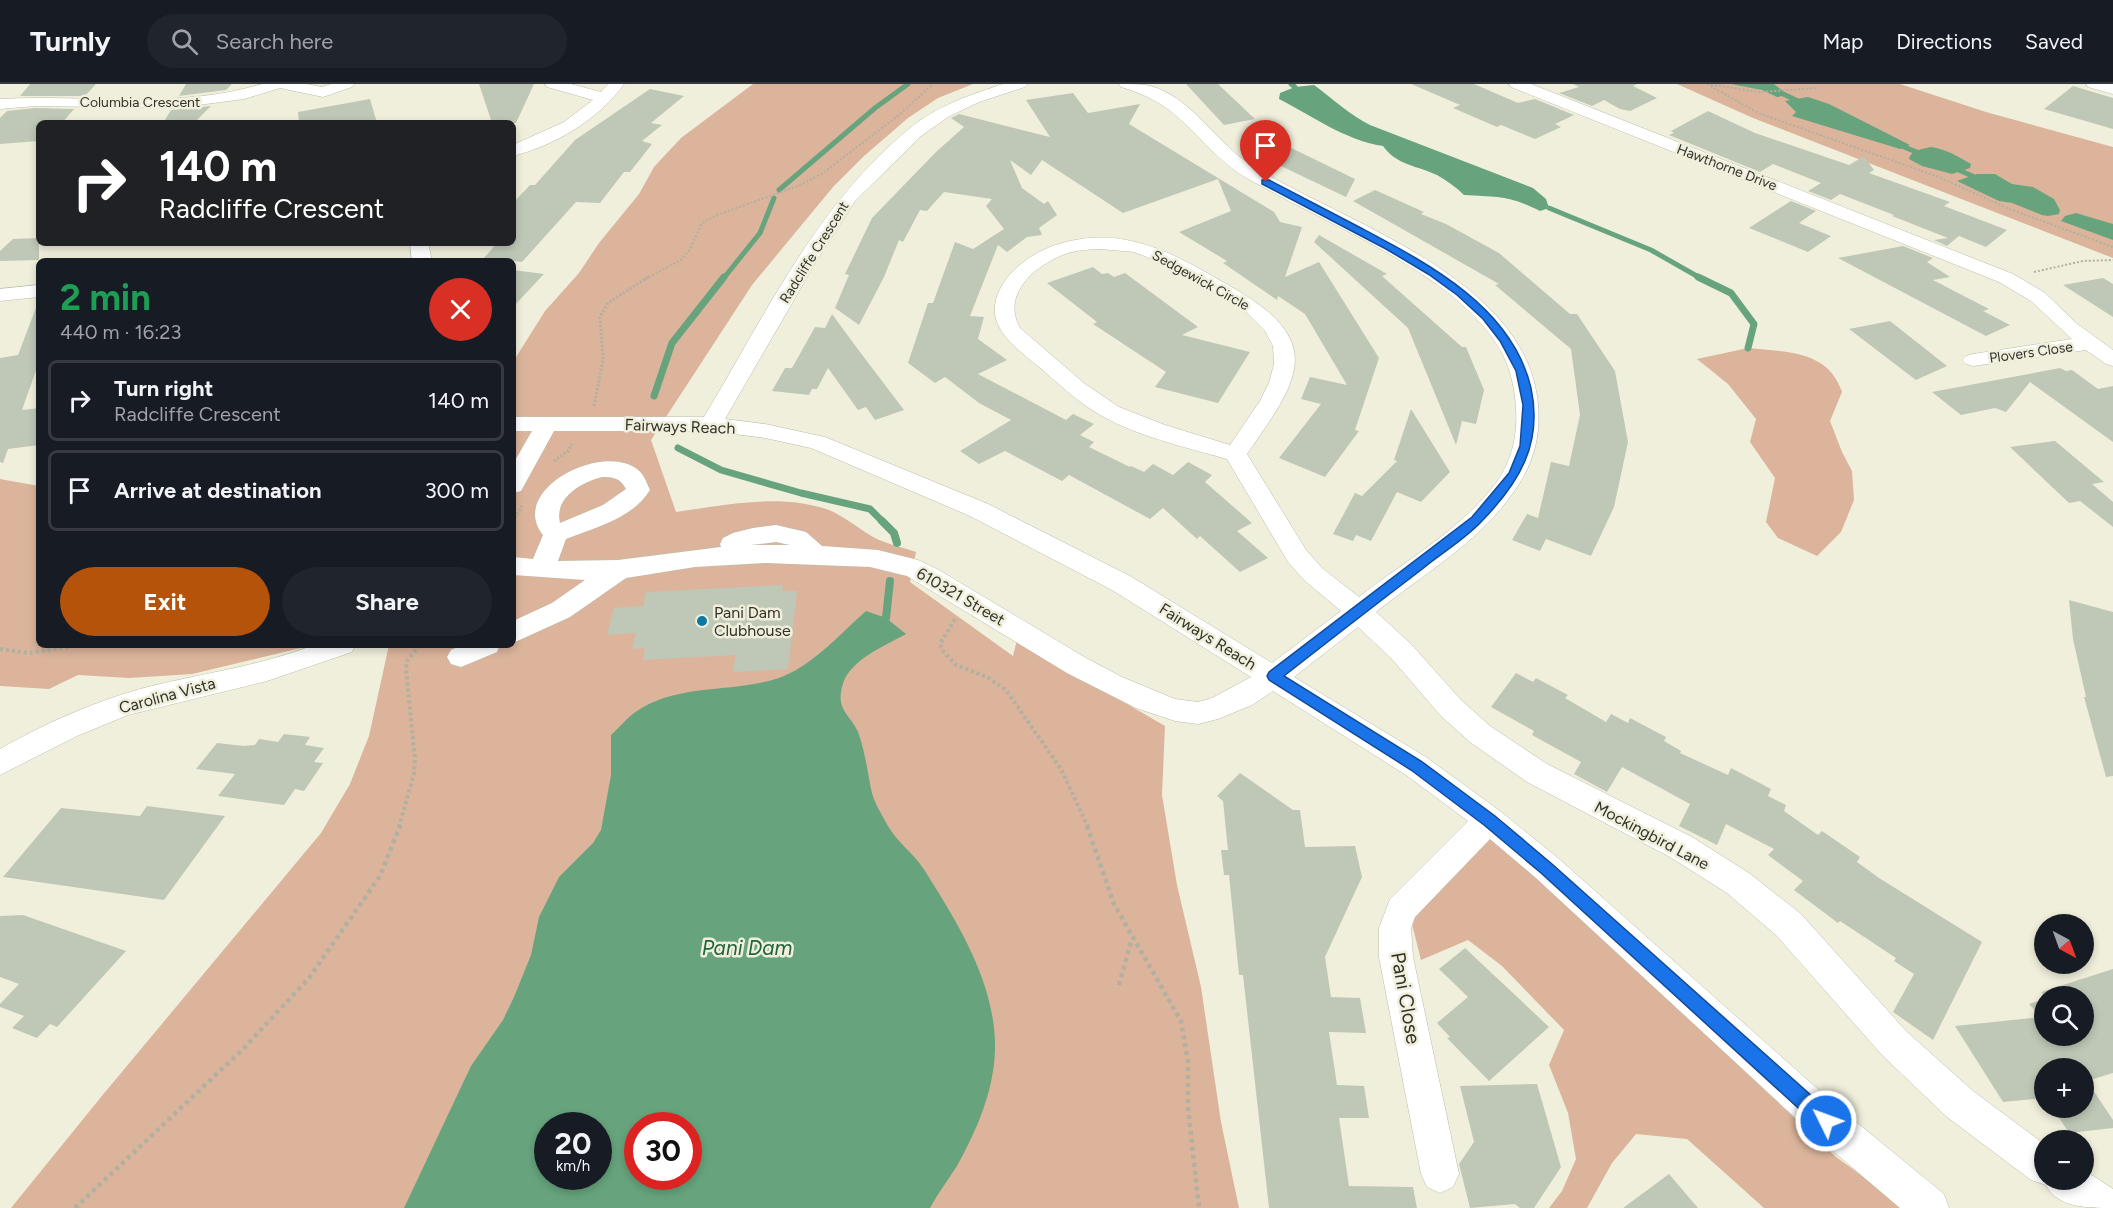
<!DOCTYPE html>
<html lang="en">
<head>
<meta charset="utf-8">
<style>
  :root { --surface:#171b24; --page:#20242c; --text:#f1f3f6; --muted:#9ea1a6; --line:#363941; --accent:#b45309 }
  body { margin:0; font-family:Figtree,sans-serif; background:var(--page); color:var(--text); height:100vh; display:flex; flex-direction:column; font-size:22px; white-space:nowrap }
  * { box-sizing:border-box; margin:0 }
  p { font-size:20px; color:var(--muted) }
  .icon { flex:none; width:33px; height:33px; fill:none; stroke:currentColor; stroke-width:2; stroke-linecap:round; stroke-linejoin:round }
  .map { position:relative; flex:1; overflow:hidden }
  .drawer { position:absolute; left:36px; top:174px; width:480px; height:390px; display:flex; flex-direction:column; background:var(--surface); border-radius:9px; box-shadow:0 3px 9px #0003 }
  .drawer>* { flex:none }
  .banner { position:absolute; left:36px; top:36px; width:480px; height:126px; border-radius:9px; box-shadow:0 3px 9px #0003; background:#202124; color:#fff; overflow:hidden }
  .needle { width:39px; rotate:139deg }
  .controls { position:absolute; left:2034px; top:830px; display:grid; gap:12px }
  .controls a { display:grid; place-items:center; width:60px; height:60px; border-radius:50%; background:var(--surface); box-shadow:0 3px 9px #0003; font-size:30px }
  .speed { position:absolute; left:534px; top:1028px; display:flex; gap:12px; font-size:30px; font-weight:700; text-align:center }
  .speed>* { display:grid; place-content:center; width:78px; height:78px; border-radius:50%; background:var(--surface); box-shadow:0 3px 9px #0003; line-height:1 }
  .speed small { font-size:15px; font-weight:400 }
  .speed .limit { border:9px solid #d22; background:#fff; color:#111 }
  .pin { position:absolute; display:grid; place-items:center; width:51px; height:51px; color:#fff; margin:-62px -26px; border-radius:50% 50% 50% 0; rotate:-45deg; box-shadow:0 0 6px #0007 }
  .pin .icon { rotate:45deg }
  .me { position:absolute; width:66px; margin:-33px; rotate:312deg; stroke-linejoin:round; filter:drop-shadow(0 0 4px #0008) }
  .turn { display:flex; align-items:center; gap:21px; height:126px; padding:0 24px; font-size:27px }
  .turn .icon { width:78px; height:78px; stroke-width:2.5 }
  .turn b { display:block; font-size:42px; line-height:51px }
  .round { display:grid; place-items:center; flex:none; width:63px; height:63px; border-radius:32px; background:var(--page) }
  .head { display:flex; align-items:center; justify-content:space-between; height:102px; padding:0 24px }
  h1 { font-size:36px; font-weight:700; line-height:45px; color:#1e9e55 }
  .cta { display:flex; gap:12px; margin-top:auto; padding:12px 24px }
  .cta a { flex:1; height:69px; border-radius:36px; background:var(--accent); color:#fff; font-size:24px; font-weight:700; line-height:69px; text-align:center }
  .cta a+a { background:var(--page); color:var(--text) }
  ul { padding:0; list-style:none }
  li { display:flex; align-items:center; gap:18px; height:81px; margin:0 12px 9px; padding:0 12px; border:3px solid var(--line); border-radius:9px }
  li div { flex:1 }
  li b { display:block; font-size:22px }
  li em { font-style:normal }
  header { display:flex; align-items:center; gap:36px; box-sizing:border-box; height:84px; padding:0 30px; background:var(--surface); border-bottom:2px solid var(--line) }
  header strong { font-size:28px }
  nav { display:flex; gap:33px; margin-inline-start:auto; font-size:21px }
  .search { width:420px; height:54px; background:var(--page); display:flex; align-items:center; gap:15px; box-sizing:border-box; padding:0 21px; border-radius:33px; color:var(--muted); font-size:22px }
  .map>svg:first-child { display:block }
</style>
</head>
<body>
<header>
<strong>Turnly</strong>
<div class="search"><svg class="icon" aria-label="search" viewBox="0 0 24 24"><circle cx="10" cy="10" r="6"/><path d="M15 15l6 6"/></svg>Search here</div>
<nav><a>Map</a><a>Directions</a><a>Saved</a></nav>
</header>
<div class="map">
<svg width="2113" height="1124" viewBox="0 0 2113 1124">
  <rect width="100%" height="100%" fill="#f0efdc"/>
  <path fill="#dbb49b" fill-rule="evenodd" d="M753,0h220l-35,14 -30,20 -44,38 -31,31 -81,98 -101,155 25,72c48,-7 105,-19 153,-2 16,7 29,18 44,27 13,7 29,10 43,15l-6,30 103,74 4,-16 148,86 -3,69 15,90 24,102 20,135 18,86h-1228l90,-111 220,-264 29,-49 19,-48 20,-91h124v-283l32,-51 34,-38 20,-30 40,-49 15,-27 27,-29zM548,1041h50v51h-50zM638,1041h50v51h-50z
    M1677,0h223l86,28 127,35v111l-360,-140z
    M1748,264c38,4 80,2 94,44l-12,29 12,31 10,19 2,29 -13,32 -24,24 -39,-18 -12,-16 9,-44 -25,-36 6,-23 -28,-35 -31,-25z
    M0,395l39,7v159h274l-121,29 -63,4 -51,-3 -29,14 -49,-3z
    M1490,751l128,116 218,206 71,51h-143l-77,-69 -51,-5 -24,29 -25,45h-38l13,-17 14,-32 -8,-46 -19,-48 15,-35 -62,-64 -34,-26 -47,20 -11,-44z"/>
  <path fill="#67a47d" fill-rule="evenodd" d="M1731,0h43l14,11 -11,2 -15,-7z
    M1314,1c19,14 36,30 56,40l163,63 13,11 3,9 -9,3c-32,-16 -42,-14 -76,-16 -8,-8 -17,-14 -27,-20 -19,-9 -41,-10 -54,-29 -39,-6 -70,-30 -104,-47l1,-6 15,-6z
    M1808,13l21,7 81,41 -10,4 -108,-33 4,-4 -11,-11z
    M1931,63c15,2 26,9 40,17l-1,4 -18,6 -30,-8 -13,-7c2,-9 14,-10 22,-12z
    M1977,90h18l17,10 21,3 21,12 6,11 -1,4 -11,2 -6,-1 -30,-12 -13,-2 -42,-20z
    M2076,129l37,11v16l-52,-19 4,-5z
    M866,527l20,7 20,16c-21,12 -58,26 -64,53 -6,24 9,28 16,45 7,19 9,37 13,57 2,12 11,26 17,37 9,16 25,27 35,42 33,52 70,110 72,174 1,44 -17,86 -38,124 -9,14 -19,27 -27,42h-526l67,-142 32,-46 11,-23 17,-42 8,-38 20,-40 34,-34 8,-13 10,-55v-40c8,-7 15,-16 23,-22 45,-32 101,-18 150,-37 31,-13 57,-43 82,-65zM548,1041h50v51h-50zM638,1041h50v51h-50z"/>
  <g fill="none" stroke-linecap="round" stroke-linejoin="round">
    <path stroke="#67a47d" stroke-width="5" d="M1291,0l4,3
      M1762,0l38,18
      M1894,59l30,12
      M1952,83l27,12
      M779,106l96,-82 33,-24
      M1549,124l102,42 51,29
      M723,195l37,-46 14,-35"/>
    <path stroke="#67a47d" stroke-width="7" d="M1698,193l33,16 23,31 -6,24
      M654,312l18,-53 52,-66
      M678,364l43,22 80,23 69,16 13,13"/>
    <path stroke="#67a47d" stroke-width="8" d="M882,437l12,12 3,10
      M879,540l7,-6 4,-37"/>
  </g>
  <path fill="#bfc8b7" d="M30,0h66l-11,12h-65z
    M186,0h46l-6,6 -47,6z
    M479,0h55l-18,39h-24z
    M1186,0h32l37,35 -31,6z
    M1411,0h63l44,19 17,-4 39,16 -19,9 6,3 -26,12 -34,-14 -4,2 -44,-19 7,-3z
    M1573,0h64l-4,2 24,12 -27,13 -10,-2 -16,-9 -12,6 -33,-13 20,-6z
    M2073,2l40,12v31l-69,-20z
    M650,5l34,7 -33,27 11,2 -20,16 10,3 -22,28h-6l-24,31 -24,-1 -54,60 -38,-4 13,-15h16v-40l17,-18h5l40,-45z
    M1073,9l15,20 52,-9 -11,20 145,88 6,10 22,5 -17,50 34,-15 60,96 -24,72 4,1 -34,46 -46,-19 42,-54 -20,-5 9,-22 37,8 -42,-71 -27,-18 -1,4 -54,-37 4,-2 -48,-29 52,-21 -13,-32 -95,34 -81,-53 -11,15 -21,-15 12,28 22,16 4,-3 9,14 -18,13 3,7 -15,2 -20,15 -9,-7 -28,71 14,1 -6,22 29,21 -29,14 88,46 7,-6 21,10 -14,11 14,7 -5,5 41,20 1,-1 13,6 9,-8 20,11 15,-13 24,13 -7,7 47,41 -15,8 31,27 -28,14 -40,-36 -3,3 -34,-31 -13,11 -81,-44 -7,6 -57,-30 -26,13 -19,-13 51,-31 -32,-17 -34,-26 -10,6 -27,-20 20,-60h5l22,-61 18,7 31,-20 -18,-23 6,-7 -48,-7 -17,19 -7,-1 -17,32 -4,-2 -15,37 -25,48 -24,-17 14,-33 -4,-1 27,-56 64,-66 28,-25 -13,-9 8,-4 91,23 -24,-37z
    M370,15l7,24h-78l-1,-11z
    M211,22l-17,17h-31l8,-13z
    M35,24l39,1 -12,14h-23v18l-39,3v-26l7,-7z
    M1708,27l47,22 94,32 15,-9 10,14 -5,3 81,29 -6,4 63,24 -21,17 -27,-11 -12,10 -13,-6 14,-2 -56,-22 2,-1 -54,-21 -9,6 -23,-9 13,-8 -48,-19 -13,8 -91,-37 5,-2 -3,-2z
    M1277,57l78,38 -9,18 -92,-44z
    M1375,106l49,22 -3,2 25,10 53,29 71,61h7l38,57 13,71 -14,65 -23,49 -45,-17 -6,12 -28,-11 15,-26 11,4 13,-56 18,4 11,-51 -9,-66 -76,-64 4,-1 -146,-83z
    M1791,117l25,10 -17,12 32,13 -23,16 -59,-24z
    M1319,151l68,39 -5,2 80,71h4l18,43 -8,34 -14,-3 -6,24 -48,-117 -94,-86z
    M39,154v22l-39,1v-10l13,-12z
    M1903,162l30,12 -6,4 23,15 -17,3 56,29 -6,2 27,14 -24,11 -148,-78z
    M1093,183l9,7 6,-1 6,4 11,-4 73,54 -16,8 68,17 -32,51 -63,-16 11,-15 -73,-48 4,-2 -50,-39z
    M513,186l31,4 -31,33z
    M2103,194l10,6v33l-50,-32z
    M37,221l2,1v56l-17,48 17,-2v37l-31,4 -5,14 -3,-1v-104l18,-3z
    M832,230l25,34 47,62 -29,10 -9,-13 -8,3 -30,-42 -11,21h-5l-3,6 -37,-4 13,-23h7l23,-41 10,1z
    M1890,237l57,45 -31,14 -67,-51z
    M2060,284l6,3 6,-1 26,19 15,-3v56l-83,-60 -24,30 -11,-4 -34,7 -29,-23z
    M1411,325l39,63 -29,30 -24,-10 -26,49 -15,-6 -3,6 -20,-7 22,-41 7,3 35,-35 -3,-1z
    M2055,357l49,41 -12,2 21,18v25l-33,-26 -11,2 -59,-56z
    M783,501l-1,6h15l-9,78 -55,3 3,-17 -93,5 2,-12 -13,1 4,-16 -29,2 7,-27 29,-2 3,-14z
    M2069,516l44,12v164l-7,1 -22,-80h2l-13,-58z
    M1516,589l17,9 3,-4 32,17 -3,3 41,24 5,-8 17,9 2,-5 36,19 -2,4 17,10 -1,2 48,22 3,-7 40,21 -3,7 18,9 -2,6 34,24 4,-4 38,26 -3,5 22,16 103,64 -49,98 -40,-28 21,-38 -20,-13 2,-3 -56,-37 -2,2 -44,-33 9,-9 -35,-26 6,-6 -48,-25 -9,21 -38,-19 11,-22 -68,-37 -15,25 -33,-18 7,-12 -49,-27 2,-4 -43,-24z
    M284,650l26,3 -5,8 19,3 -10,14 9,1 -19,28 -9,-2 -11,16 -66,-9 17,-22 -39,-5 21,-26 27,3 11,-1 4,-6 19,3z
    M1240,689l53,37h7l5,37 50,-1 7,31 -37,80 6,40 29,1 6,35 -37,-1 8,53 27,1 5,32h-30l10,68 64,1 4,21h-148l-26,-233h-4l-10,-100h-5l-3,-25h7l-5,-49 -6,-5z
    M147,722l78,10 -61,84 -161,-23 58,-69 79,8z
    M23,831l103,36 -69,76 -7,-3 -13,14 -25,-10 12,-12 -24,-9v-3l19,-20 -19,-7v-61z
    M1465,864l84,79 -60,54 -42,-43 3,-1 -13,-14 31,-26 -29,-28z
    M2113,885v104l-26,8 26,39v8l-44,5 -17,-26h32v-39h-40v30l-41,4 -48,-76 86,-9 -12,-13 15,-5v36h40v-39h-39l-4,-4z
    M1537,1000l24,83 -27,41h-14l-5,-4 -45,4 -11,-44 15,-22 -14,-56z
    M1669,1090l29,34h-75z"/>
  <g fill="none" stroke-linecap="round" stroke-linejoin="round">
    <g stroke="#bdbcab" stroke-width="1">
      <path id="minor" d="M262,0h44l16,3 9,-3h23l-2,3 -29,10 -43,-9 -36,11 -69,9 -140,-2 -35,3v-10c87,-5 177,11 262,-15z
        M545,0h26l30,8 7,-8h16c-25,35 -68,61 -111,72v-11l51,-23 29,-22 -46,-13z
        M1003,0h24l-2,3 -46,15 -31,15 -27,19 -66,65 -38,59 -92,159 40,5 60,13 163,67 142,72 142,87 69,-52 -37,-31 -16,-18 -61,-103c-42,-12 -87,-22 -125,-43 -24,-13 -44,-33 -64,-50 -16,-13 -36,-27 -42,-47 -5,-18 6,-37 18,-49 16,-15 34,-24 56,-29 63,-14 113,18 165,48 93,54 62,93 12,165l59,96 16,18 37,29c44,-35 97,-64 133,-109 19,-23 26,-51 24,-80 -1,-18 -5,-37 -13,-53 -38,-74 -156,-122 -227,-161 -14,-8 -30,-15 -43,-25 -43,-34 -53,-65 -112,-82l-2,-3c9,0 19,0 27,1 36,7 60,42 86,65 13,13 29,21 45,30 89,49 251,107 261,224 3,36 -6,64 -28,93 -34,47 -89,79 -134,115l35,32 50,56 29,26 57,38 145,73 57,36 52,41 105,117 67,60 71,53v35h40v-9l29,19v19c-24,0 -56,0 -67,-23l-15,-5 -84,-63 -65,-62 -105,-119 -50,-43 -57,-36 -143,-75 -57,-40 -29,-26 -50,-58 -33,-31 -64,50 132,80 74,54 58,47 281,250 105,86 5,14h-49l-87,-74 -277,-256 -46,-39 -75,78 -4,11 2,29 46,217 -6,13 -13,6 -13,-6 -6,-13 -42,-217v-29l11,-29 78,-78 -62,-46 -133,-84 -21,14 -34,14 -20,5 -23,-3 -39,-13 -69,-35 -160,-97 -37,-9 -104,-4 -71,4 -69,11 -56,39 -57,26v-22l39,-18 33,-23 -72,-5v-18l20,2 10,-24c-36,-45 60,-94 95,-65 6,4 9,14 12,20 -18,29 -54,37 -84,49l-8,22 60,-1 103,-13 -1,-3 3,-6 10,-5 20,-5 23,-3 30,7 16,14 56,4 40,10 21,10 147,88 36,19 53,22 23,3 14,-4 39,-21 -139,-87 -142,-74 -159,-68 -46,-10 -54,-7h-157l-33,60 -8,2v-29l19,-33h-19v-14h191c60,-100 113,-213 205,-288 27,-23 61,-34 94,-45zM1101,165l33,3 23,9 89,51 19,19 8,15 1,18 -5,19 -9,18 -30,44 -65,-20 -46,-18 -34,-23 -65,-56c-20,-35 18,-65 48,-75 11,-3 22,-4 33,-4zM602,393c12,0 18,1 24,12l-23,16 -43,18c-6,-25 20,-40 42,-46zM776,458l14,3h-39z
        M1509,0h22l482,190 32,19 31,30 37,27v16l-7,-2 -20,-14 -113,16 -7,-2 -4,-4 4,-4 7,-2 99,-15 -41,-38 -32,-19 -488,-195z
        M2086,0h27v10l-25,-7z
        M410,159h18l4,18h-20z
        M39,201v12l-39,4v-12z
        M314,561h41l-3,7 -85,29 -139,34 -51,21 -77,39v-26c44,-25 91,-46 140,-60 57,-15 118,-22 174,-44z
        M462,561h38l-3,7 -36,15 -10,-3 -4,-7 4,-7z"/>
    </g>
    <path stroke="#b1b0a1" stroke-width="2" stroke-dasharray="2 2" stroke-linecap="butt" d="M1707,0l51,29 181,64 68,31 106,39
      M1707,0l52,8 58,-4
      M2034,188l49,-11 30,-1
      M645,195l36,-19 9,-11 12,-26 15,-8 81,-29 25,-13 76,-58 34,-31"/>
    <path stroke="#b1b0a1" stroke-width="3" stroke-dasharray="2 2" stroke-linecap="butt" d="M594,322l9,-46 -3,-43 8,-14 40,-26
      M554,377l14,-10 4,-7
      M513,437l9,-15"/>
    <path stroke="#b1b0a1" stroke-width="4" stroke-dasharray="3 3" stroke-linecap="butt" d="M955,535l-15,25 2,6 14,15 31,12 19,13 55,79 27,58
      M0,565l29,4 52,-8
      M399,743l15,-53 1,-15 -9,-90 1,-8 13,-16"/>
    <path stroke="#b1b0a1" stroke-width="4.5" stroke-dasharray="4 4" stroke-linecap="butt" d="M1087,742l27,78 67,117 7,40v46l11,101
      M1119,901l13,-47
      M75,1124l168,-159 66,-71 71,-102 20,-50"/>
    <use href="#minor" fill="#fff" fill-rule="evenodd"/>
  </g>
  <path fill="#1a73e8" stroke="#114b97" stroke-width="1.5" d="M1262,96h7c31,16 61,32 92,48 68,36 151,79 170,160 12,56 -12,95 -50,134 -17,18 -41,32 -60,48 -46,35 -91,70 -137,106l137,85 74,55 57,48 280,250 3,7 -3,6 -6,3 -7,-3 -278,-254 -57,-48 -73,-55 -142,-90 -2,-4 2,-4 203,-155 37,-44 11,-27 3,-41 -7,-34 -16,-30 -17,-22 -26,-24 -29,-21 -42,-25 -124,-65z"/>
  <circle fill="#0a7aa4" stroke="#f0efdc" stroke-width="2" cx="702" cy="537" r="6"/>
  <g text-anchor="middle" stroke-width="5" stroke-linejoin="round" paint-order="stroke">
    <g font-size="14" fill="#32312a" stroke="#f0efdc">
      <text x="140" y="23">Columbia Crescent</text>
      <text transform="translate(1727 83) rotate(21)" y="5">Hawthorne Drive</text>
      <text transform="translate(814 168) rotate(-58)" y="5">Radcliffe Crescent</text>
      <text transform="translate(1201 196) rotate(29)" y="5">Sedgewick Circle</text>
      <text transform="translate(2031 268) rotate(-8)" y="5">Plovers Close</text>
    </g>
    <g font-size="16" fill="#32312a" stroke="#f0efdc">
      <text transform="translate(680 342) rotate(2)" y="6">Fairways Reach</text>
      <text transform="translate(961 512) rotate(30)" y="6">610321 Street</text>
      <text transform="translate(1208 552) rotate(32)" y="6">Fairways Reach</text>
      <text transform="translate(167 611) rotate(-15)" y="6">Carolina Vista</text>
      <text transform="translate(1652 751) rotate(28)" y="6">Mockingbird Lane</text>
    </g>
    <g font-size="16" fill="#32312a" stroke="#f0efdc" text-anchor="start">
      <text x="714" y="534">Pani Dam<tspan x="714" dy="18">Clubhouse</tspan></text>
    </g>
    <g font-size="20" fill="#32312a" stroke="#f0efdc">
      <text transform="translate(1406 914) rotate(80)" y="7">Pani Close</text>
    </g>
    <g font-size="21" font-style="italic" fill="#1f643d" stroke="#f0efdc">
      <text x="747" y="871">Pani Dam</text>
    </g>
  </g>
</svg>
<div class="controls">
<a><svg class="needle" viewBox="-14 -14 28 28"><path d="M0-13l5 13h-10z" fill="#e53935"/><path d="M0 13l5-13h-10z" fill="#9ea1a6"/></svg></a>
<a><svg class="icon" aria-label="search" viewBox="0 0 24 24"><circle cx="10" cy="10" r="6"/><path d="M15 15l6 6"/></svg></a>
<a>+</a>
<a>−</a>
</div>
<div class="speed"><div>20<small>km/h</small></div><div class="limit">30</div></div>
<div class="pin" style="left:1266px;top:98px;background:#d93025"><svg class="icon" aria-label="arrive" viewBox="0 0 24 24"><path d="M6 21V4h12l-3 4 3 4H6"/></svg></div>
<svg class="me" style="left:1826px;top:1037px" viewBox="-20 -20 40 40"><circle r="17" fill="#1a73e8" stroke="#fff" stroke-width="3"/><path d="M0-11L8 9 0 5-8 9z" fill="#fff"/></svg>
<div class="banner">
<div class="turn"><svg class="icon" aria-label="right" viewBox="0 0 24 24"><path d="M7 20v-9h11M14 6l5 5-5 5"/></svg><div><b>140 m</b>Radcliffe Crescent</div></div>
</div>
<section class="drawer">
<div class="head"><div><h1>2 min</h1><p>440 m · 16:23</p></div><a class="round" style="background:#d93025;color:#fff"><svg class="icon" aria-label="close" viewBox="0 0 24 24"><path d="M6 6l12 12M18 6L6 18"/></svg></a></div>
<ul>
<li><svg class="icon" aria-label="right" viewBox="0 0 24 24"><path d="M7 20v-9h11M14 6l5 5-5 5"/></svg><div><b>Turn right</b><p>Radcliffe Crescent</p></div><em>140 m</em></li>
<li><svg class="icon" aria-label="arrive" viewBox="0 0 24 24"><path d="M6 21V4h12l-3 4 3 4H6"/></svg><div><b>Arrive at destination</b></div><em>300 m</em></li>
</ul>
<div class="cta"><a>Exit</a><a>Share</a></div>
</section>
</div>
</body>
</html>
